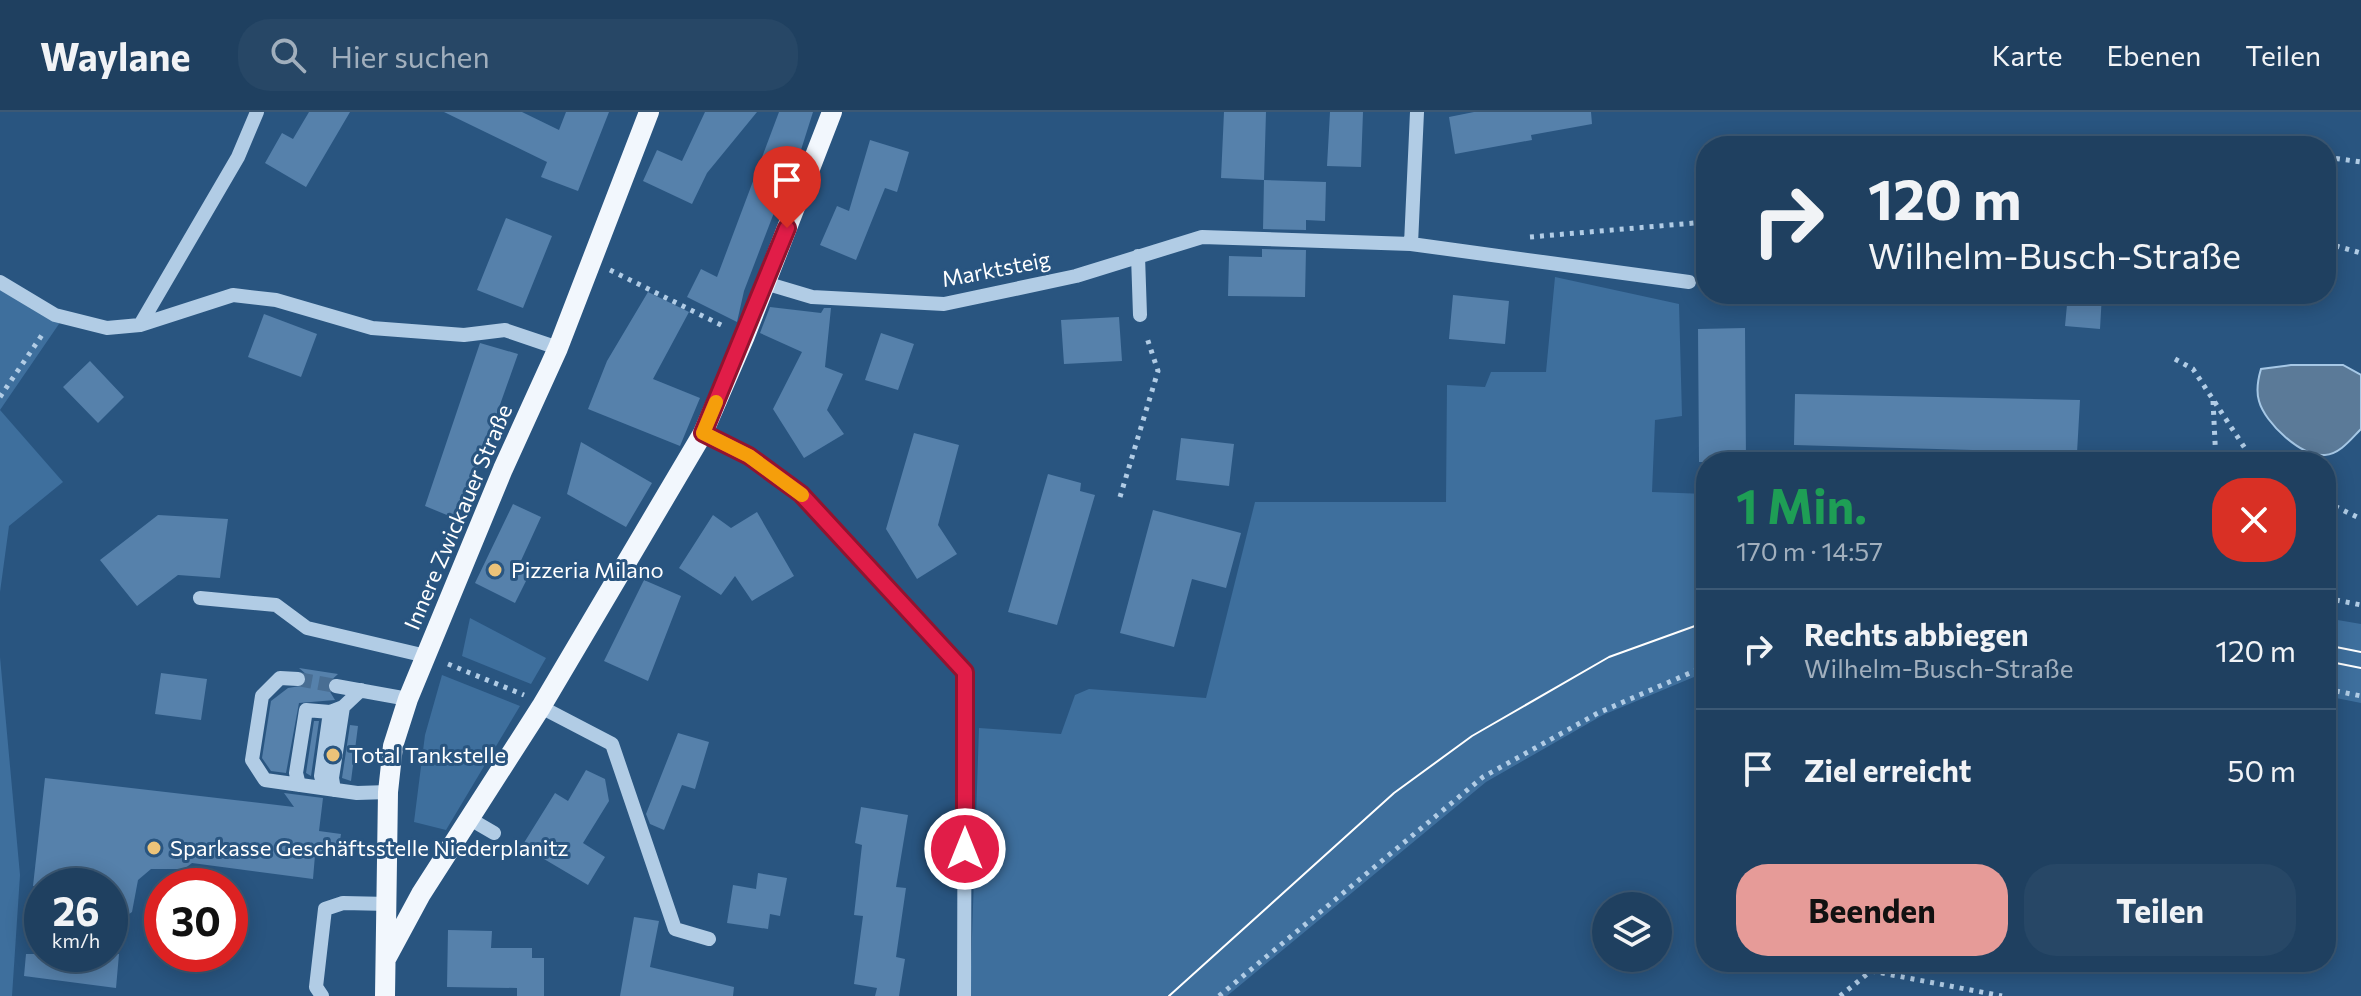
<!DOCTYPE html>
<html lang="de">
<head>
<meta charset="utf-8">
<style>
  :root { --surface:#1f4060; --page:#274766; --text:#f1f3f6; --muted:#a1afbd; --line:#3c5975; --accent:#e69b98 }
  body { margin:0; font-family:Commissioner,sans-serif; background:var(--page); color:var(--text); height:100vh; display:flex; flex-direction:column; font-size:30px; white-space:nowrap }
  * { box-sizing:border-box; margin:0 }
  p { font-size:26px; color:var(--muted) }
  .icon { flex:none; width:44px; height:44px; fill:none; stroke:currentColor; stroke-width:2; stroke-linecap:round; stroke-linejoin:round }
  .map { position:relative; flex:1; overflow:hidden }
  .details { position:absolute; left:1696px; top:340px; width:640px; height:520px; display:flex; flex-direction:column; background:var(--surface); border-radius:32px; box-shadow:0 4px 20px #0003,0 0 0 2px var(--line) }
  .details>* { flex:none }
  .banner { position:absolute; left:1696px; top:24px; width:640px; height:168px; border-radius:32px; box-shadow:0 4px 20px #0003,0 0 0 2px var(--line); background:#1f4060; color:var(--text); overflow:hidden }
  .tools { position:absolute; left:1592px; top:780px; display:grid; gap:16px }
  .tools a { display:grid; place-items:center; width:80px; height:80px; border-radius:50%; background:var(--surface); box-shadow:0 4px 20px #0003,0 0 0 2px var(--line); font-size:40px }
  .speed { position:absolute; left:24px; top:756px; display:flex; gap:16px; font-size:40px; font-weight:700; text-align:center }
  .speed>* { display:grid; place-content:center; width:104px; height:104px; border-radius:50%; background:var(--surface); box-shadow:0 4px 20px #0003,0 0 0 2px var(--line); line-height:1 }
  .speed small { font-size:20px; font-weight:400 }
  .speed .limit { border:12px solid #d22; background:#fff; color:#111 }
  .pin { position:absolute; display:grid; place-items:center; width:68px; height:68px; color:#fff; margin:-82px -34px; border-radius:50% 50% 50% 0; rotate:-45deg; box-shadow:0 0 8px #0007 }
  .pin .icon { rotate:45deg }
  .me { position:absolute; width:88px; margin:-44px; rotate:0deg; stroke-linejoin:round; filter:drop-shadow(0 0 6px #0008) }
  .turn { display:flex; align-items:center; gap:28px; height:168px; padding:0 40px; font-size:36px }
  .turn .icon { width:104px; height:104px; stroke-width:2.5 }
  .turn b { display:block; font-size:56px; line-height:68px }
  .round { display:grid; place-items:center; flex:none; width:84px; height:84px; border-radius:32px; background:var(--page) }
  .head { display:flex; align-items:center; justify-content:space-between; height:136px; padding:0 40px }
  h1 { font-size:48px; font-weight:700; line-height:60px; color:#1e9e55 }
  .button { display:flex; gap:16px; margin-top:auto; padding:16px 40px }
  .button a { flex:1; height:92px; border-radius:32px; background:var(--accent); color:#111; font-size:32px; font-weight:700; line-height:92px; text-align:center }
  .button a+a { background:var(--page); color:var(--text) }
  ul { padding:0; list-style:none }
  li { display:flex; align-items:center; gap:24px; height:120px; padding:0 40px; border-top:2px solid var(--line) }
  li div { flex:1 }
  li b { display:block; font-size:30px }
  li em { font-style:normal }
  header { display:flex; align-items:center; gap:48px; box-sizing:border-box; height:112px; padding:0 40px; background:var(--surface); border-bottom:2px solid var(--line) }
  header strong { font-size:38px }
  nav { display:flex; gap:44px; margin-inline-start:auto; font-size:28px }
  .search { width:560px; height:72px; background:var(--page); display:flex; align-items:center; gap:20px; box-sizing:border-box; padding:0 28px; border-radius:32px; color:var(--muted); font-size:30px }
  .map>svg:first-child { display:block }
</style>
</head>
<body>
<header>
<strong>Waylane</strong>
<div class="search"><svg class="icon" aria-label="search" viewBox="0 0 24 24"><circle cx="10" cy="10" r="6"/><path d="M15 15l6 6"/></svg>Hier suchen</div>
<nav><a>Karte</a><a>Ebenen</a><a>Teilen</a></nav>
</header>
<div class="map">
<svg width="2361" height="884" viewBox="0 0 2361 884">
  <rect width="100%" height="100%" fill="#295580"/>
  <path fill="#3e6f9d" d="M1555,165l124,27 3,112 -27,4 -3,72 54,2v178l-103,43 -117,67 -259,214h-257l9,-268 82,6 14,-39 14,-6 117,9 49,-196h191l1,-117 38,2 6,-15h55z
    M0,177l61,32 -61,89 63,72 -54,44 -9,66z
    M470,506l76,40 -15,26 -69,-28z
    M2326,506l35,6v79l-35,-7z
    M0,545l20,218 -8,121h-12z
    M442,563l78,31 -74,124 -32,-8 11,-87z"/>
  <path fill="#5b7a98" stroke="#a6c8e6" stroke-width="2" d="M2291,253h52l18,10v54c-10,10 -21,25 -36,26 -24,2 -60,-32 -66,-54 -3,-10 -1,-22 2,-32z"/>
  <path fill="#5681ab" d="M309,0h41l-44,75 -41,-24 17,-30 11,6z
    M444,0h78l37,18 7,-18h43l-31,79 -37,-14 6,-15z
    M705,0h52l-50,61 -15,31 -49,-23 14,-31 25,11z
    M779,0h34l-19,60 -4,-1 -46,120 -7,31 -50,-25 14,-28 16,8z
    M1224,0h42l-2,68 -43,-2z
    M1330,0h33l-2,55 -34,-1z
    M1474,0h117l1,12 -61,11 1,5 -77,14 -6,-37z
    M870,28l39,12 -12,40 -12,-4 -29,72 -36,-15 17,-39 12,5z
    M1264,68l62,2 -1,39 -19,-1v10l-43,-1z
    M506,106l46,18 -29,72 -46,-18z
    M1262,137l44,1 -1,47 -77,-1 1,-40 33,1z
    M648,180l41,20 -36,67 47,19 -20,48 -92,-37 19,-48z
    M2068,182h34l-2,35 -35,-3z
    M1453,183l56,6 -4,43 -56,-5z
    M770,195l51,6 3,-5h7l-6,59 18,7 -16,36 17,24 -40,24 -31,-49 29,-57 -42,-19z
    M264,202l53,20 -16,43 -53,-20z
    M1119,205l3,44 -58,3 -3,-44z
    M1745,216l1,134h-47l-1,-133z
    M881,221l33,11 -16,46 -33,-10z
    M480,231l38,11 -59,166 -34,-14z
    M90,249l34,36 -26,26 -35,-36z
    M1795,282l285,6 -3,53 -283,-8z
    M914,321l45,12 -21,80 19,29 -40,25 -31,-50z
    M1181,326l53,6 -5,42 -53,-6z
    M581,330l71,41 -26,44 -59,-33z
    M1048,362l33,9 -1,8 15,4 -38,130 -49,-13z
    M513,392l28,13 -22,48 12,6 -16,32 -40,-20z
    M1153,398l88,23 -15,55 -34,-9 -18,68 -54,-14z
    M757,400l37,64 -42,25 -17,-25 -14,19 -42,-27 34,-53 18,13z
    M158,403l70,4 -8,59 -42,-3 -41,31 -37,-46z
    M644,468l37,16 -33,85 -44,-20z
    M299,556l39,6 -12,11 9,15 -36,3 -13,70 -15,-2 -9,-13 9,-57 17,-13 18,-3 1,-10z
    M161,561l46,6 -6,41 -46,-6z
    M314,609h5l-8,55 -5,-3z
    M350,613l8,1 -7,55 -9,-3z
    M678,621l31,9 -14,47 -13,-4 -18,45 -14,-6 -4,-10z
    M586,658l19,9 4,22 -26,42 22,14 -17,28 -66,-39 33,-53 13,8z
    M45,666l249,29 -10,-14 39,5 -4,33 22,3 -4,24 -22,-3 -2,24 -121,-16 -8,6h-33l-13,11 -6,32 -22,15v-41h-77z
    M861,695l47,8 -12,72 10,1 -10,69 9,2 -6,37h-24l2,-8 -23,-4 9,-68 -9,-1 8,-70 -7,-2z
    M758,761l29,5 -7,38 -10,-2 -2,15 -41,-6 6,-38 23,4z
    M634,805l25,4 -9,46 84,20 -1,9h-113z
    M448,818l44,1 -1,17h41v10h12v38h-27v-8l-70,-1z
    M26,842h93l-3,34 -92,-12z"/>
  <g fill="none" stroke-linecap="round" stroke-linejoin="round">
    <path stroke="#496e93" stroke-width="14" stroke-dasharray="14 7" stroke-linecap="butt" d="M298,567l38,7"/>
    <path stroke="#b1cce5" stroke-width="5" stroke-dasharray="4 6" stroke-linecap="butt" d="M2207,34h26
      M2326,45l35,5
      M1530,125l176,-15
      M2326,131l35,10
      M610,158l113,56
      M2175,247l18,10 61,93
      M0,285l44,-65
      M2213,289l3,61
      M1120,385l38,-126 -12,-36
      M2326,390l35,17
      M2326,486l35,7
      M448,552l76,31
      M2326,577l35,7
      M1219,884l264,-219 115,-64 108,-47
      M1840,884l31,-25 131,25"/>
    <path stroke="#b1cce5" stroke-width="14" d="M1411,132l278,38
      M1138,144l2,59
      M0,170l55,33 52,13 33,-3 93,-30 43,5 96,28 92,7 41,-5 53,18
      M765,171l47,14 132,7 132,-28 126,-39 209,7 6,-132
      M140,213l98,-168 19,-45
      M703,321l46,23 52,38 164,178 -1,324
      M200,486l76,7 31,23 119,28
      M298,567l-18,-1 -18,18 -10,64 13,20 92,13 31,-1
      M336,574l72,13
      M541,595l71,37 63,185 34,10
      M299,673l-3,-12 10,-63 24,2 13,-5
      M325,676l-4,-12 9,-64
      M334,678l-2,-12 11,-71 18,-17
      M470,707l24,14
      M322,884l-6,-9 9,-78 18,-6 46,1"/>
    <path stroke="#f2f7fd" stroke-width="20" d="M387,845l34,-63 120,-187 162,-274 42,-97 87,-224
      M385,884l3,-204 5,-46 15,-47 95,-230 55,-121 91,-236"/>
    <path stroke="#fff" stroke-width="2" d="M2326,533l35,7
      M2326,549l35,7
      M1169,884l225,-203 78,-57 137,-79 97,-35"/>
  </g>
  <g fill="none" stroke-linecap="round" stroke-linejoin="round">
    <g stroke="#92132f" stroke-width="20">
      <path id="route" d="M787,116l-84,205 46,23 52,38 164,178v177"/>
    </g>
    <use href="#route" stroke="#e11d48" stroke-width="14"/>
    <path stroke="#f59e0b" stroke-width="14" d="M716,290l-13,31 46,23 53,39"/>
  </g>
  <g fill="#ecc379" stroke="#295580" stroke-width="3">
    <circle cx="495" cy="458" r="8"/>
    <circle cx="333" cy="643" r="8"/>
    <circle cx="154" cy="736" r="8"/>
  </g>
  <g text-anchor="middle" stroke-width="6" stroke-linejoin="round" paint-order="stroke">
    <g font-size="22" fill="#fff" stroke="#295580">
      <text transform="translate(996 157) rotate(-11)" y="8">Marktsteig</text>
      <text transform="translate(458 405) rotate(-67)" y="8">Innere Zwickauer Straße</text>
    </g>
    <g font-size="22" fill="#fff" stroke="#295580" text-anchor="start">
      <text x="511" y="466">Pizzeria Milano</text>
      <text x="349" y="651">Total Tankstelle</text>
      <text x="170" y="744">Sparkasse Geschäftsstelle Niederplanitz</text>
    </g>
  </g>
</svg>
<div class="tools">
<a><svg class="icon" aria-label="layers" viewBox="0 0 24 24"><path d="M12 4l9 5-9 5-9-5zM3 14l9 5 9-5"/></svg></a>
</div>
<div class="speed"><div>26<small>km/h</small></div><div class="limit">30</div></div>
<div class="pin" style="left:787px;top:116px;background:#d93025"><svg class="icon" aria-label="arrive" viewBox="0 0 24 24"><path d="M6 21V4h12l-3 4 3 4H6"/></svg></div>
<svg class="me" style="left:965px;top:737px" viewBox="-20 -20 40 40"><circle r="17" fill="#e11d48" stroke="#fff" stroke-width="3"/><path d="M0-11L8 9 0 5-8 9z" fill="#fff"/></svg>
<div class="banner">
<div class="turn"><svg class="icon" aria-label="right" viewBox="0 0 24 24"><path d="M7 20v-9h11M14 6l5 5-5 5"/></svg><div><b>120 m</b>Wilhelm-Busch-Straße</div></div>
</div>
<section class="details">
<div class="head"><div><h1>1 Min.</h1><p>170 m · 14:57</p></div><a class="round" style="background:#d93025;color:#fff"><svg class="icon" aria-label="close" viewBox="0 0 24 24"><path d="M6 6l12 12M18 6L6 18"/></svg></a></div>
<ul>
<li><svg class="icon" aria-label="right" viewBox="0 0 24 24"><path d="M7 20v-9h11M14 6l5 5-5 5"/></svg><div><b>Rechts abbiegen</b><p>Wilhelm-Busch-Straße</p></div><em>120 m</em></li>
<li><svg class="icon" aria-label="arrive" viewBox="0 0 24 24"><path d="M6 21V4h12l-3 4 3 4H6"/></svg><div><b>Ziel erreicht</b></div><em>50 m</em></li>
</ul>
<div class="button"><a>Beenden</a><a>Teilen</a></div>
</section>
</div>
</body>
</html>
